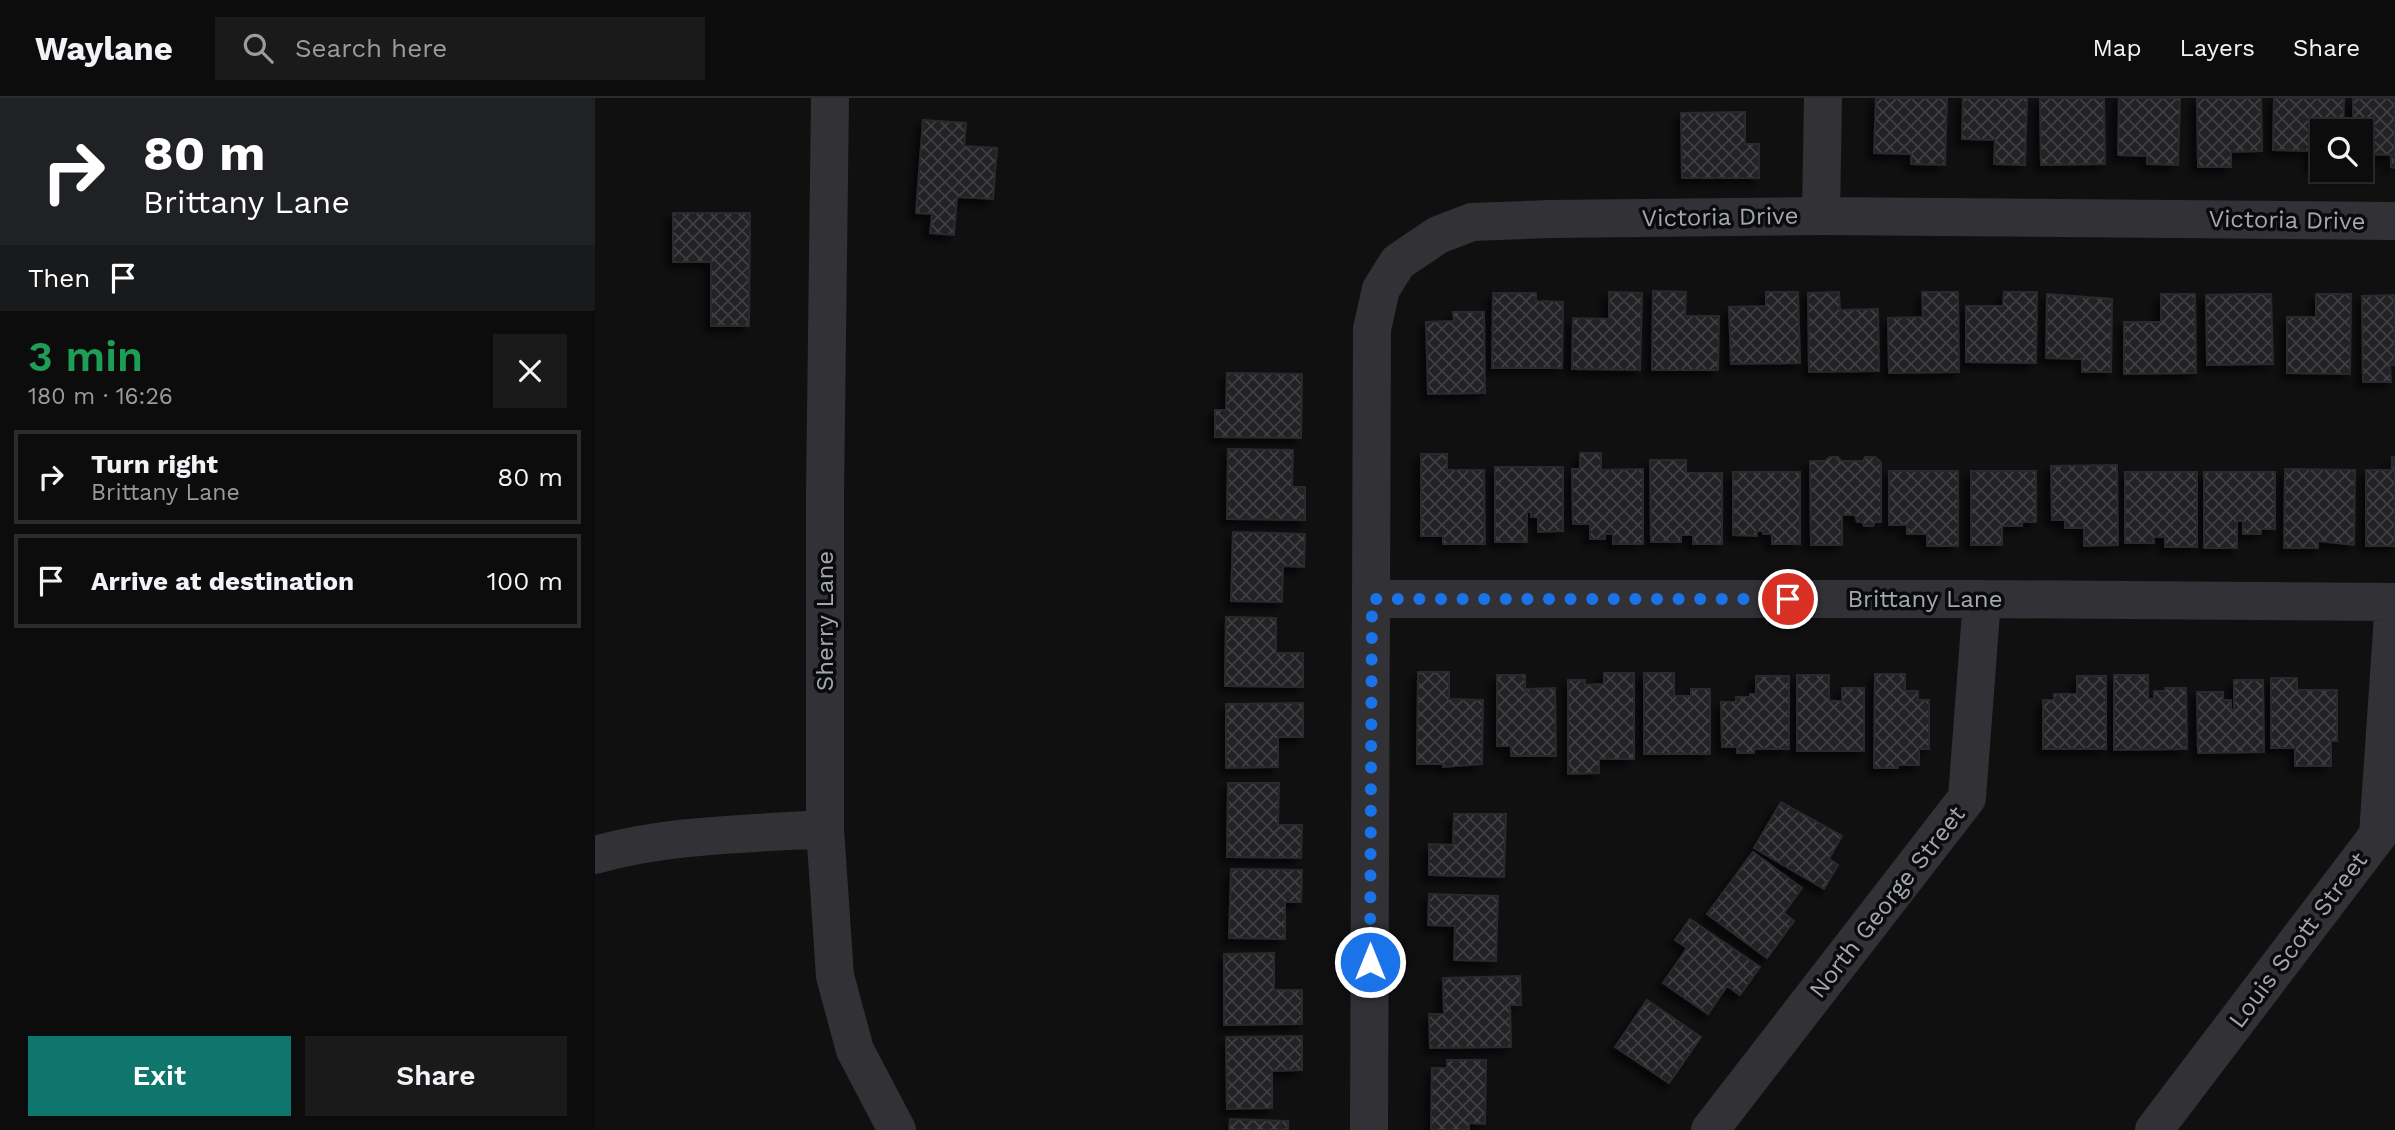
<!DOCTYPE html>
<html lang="en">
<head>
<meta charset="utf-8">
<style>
  :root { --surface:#0c0c0d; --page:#1a1a1b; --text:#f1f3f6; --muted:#9a9b9d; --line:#2c2c2e; --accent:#0f766e }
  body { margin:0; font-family:"Work Sans",sans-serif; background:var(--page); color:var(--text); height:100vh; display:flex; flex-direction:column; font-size:26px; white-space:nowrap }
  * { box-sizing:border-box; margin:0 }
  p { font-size:23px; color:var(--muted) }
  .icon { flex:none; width:38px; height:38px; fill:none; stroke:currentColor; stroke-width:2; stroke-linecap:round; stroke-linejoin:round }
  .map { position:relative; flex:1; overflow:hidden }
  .side { display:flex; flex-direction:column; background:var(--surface); width:595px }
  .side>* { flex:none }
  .guide { background:#202124; color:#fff; overflow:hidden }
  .controls { position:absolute; left:1715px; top:21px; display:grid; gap:14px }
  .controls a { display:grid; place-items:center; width:63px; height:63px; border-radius:0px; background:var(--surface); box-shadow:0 2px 5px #0004,0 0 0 2px var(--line); font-size:35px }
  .pin { position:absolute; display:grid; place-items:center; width:60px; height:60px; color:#fff; margin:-30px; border:4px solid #fff; border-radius:50%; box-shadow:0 2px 7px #0007 }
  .me { position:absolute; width:77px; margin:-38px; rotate:0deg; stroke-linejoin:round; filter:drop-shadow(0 0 5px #0008) }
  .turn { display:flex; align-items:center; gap:24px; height:147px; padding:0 28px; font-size:32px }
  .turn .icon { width:91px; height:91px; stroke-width:2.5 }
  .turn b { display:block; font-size:49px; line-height:60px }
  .then { display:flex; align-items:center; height:66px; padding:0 28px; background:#0003; gap:14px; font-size:26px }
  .round { display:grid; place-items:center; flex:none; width:74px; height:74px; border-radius:0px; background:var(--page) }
  .overview { display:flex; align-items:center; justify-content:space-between; height:119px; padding:0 28px }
  h1 { font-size:42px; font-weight:600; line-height:52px; color:#1e9e55 }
  .primary-button { display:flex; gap:14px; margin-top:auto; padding:14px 28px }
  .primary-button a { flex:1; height:80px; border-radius:0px; background:var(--accent); color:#fff; font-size:28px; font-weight:600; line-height:80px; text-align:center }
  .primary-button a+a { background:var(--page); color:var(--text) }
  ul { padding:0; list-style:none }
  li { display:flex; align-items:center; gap:21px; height:94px; margin:0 14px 10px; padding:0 14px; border:4px solid var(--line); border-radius:0px }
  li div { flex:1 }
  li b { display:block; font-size:26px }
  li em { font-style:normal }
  header { display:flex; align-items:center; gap:42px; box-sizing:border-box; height:98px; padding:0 35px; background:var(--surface); border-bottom:2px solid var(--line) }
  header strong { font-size:33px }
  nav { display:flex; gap:38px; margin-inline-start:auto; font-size:24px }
  .search { width:490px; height:63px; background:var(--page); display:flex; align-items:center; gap:18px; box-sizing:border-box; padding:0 24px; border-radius:0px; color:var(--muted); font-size:26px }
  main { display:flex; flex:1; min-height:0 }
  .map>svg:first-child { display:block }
</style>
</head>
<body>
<header>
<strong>Waylane</strong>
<div class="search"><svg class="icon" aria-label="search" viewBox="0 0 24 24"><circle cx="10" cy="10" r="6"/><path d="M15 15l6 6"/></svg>Search here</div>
<nav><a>Map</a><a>Layers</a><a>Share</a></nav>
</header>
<main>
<section class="side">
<div class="guide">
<div class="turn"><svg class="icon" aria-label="right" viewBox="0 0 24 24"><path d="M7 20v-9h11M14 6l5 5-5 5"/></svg><div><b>80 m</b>Brittany Lane</div></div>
<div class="then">Then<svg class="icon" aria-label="arrive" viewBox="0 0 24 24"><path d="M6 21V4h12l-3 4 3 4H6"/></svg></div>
</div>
<div class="overview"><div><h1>3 min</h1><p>180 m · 16:26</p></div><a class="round"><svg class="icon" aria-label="close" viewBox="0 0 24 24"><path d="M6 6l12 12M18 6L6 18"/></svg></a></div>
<ul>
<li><svg class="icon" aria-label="right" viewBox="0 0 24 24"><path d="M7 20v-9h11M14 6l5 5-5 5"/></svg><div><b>Turn right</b><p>Brittany Lane</p></div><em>80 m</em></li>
<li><svg class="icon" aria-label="arrive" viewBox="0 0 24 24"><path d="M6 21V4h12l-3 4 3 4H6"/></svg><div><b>Arrive at destination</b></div><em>100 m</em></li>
</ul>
<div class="primary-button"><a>Exit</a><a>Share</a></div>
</section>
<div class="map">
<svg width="1800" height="1032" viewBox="0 0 1800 1032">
  <defs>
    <pattern id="building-cross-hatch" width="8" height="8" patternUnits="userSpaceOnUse" patternTransform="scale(1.75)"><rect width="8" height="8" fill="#232325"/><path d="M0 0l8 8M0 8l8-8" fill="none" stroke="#404042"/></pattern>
    <filter id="shadow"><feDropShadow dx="-6" dy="6" stdDeviation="3.5" flood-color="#0009"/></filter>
  </defs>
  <rect width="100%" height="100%" fill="#101011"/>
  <path fill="url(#building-cross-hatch)" stroke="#2a2a2d" stroke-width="2" filter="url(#shadow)" d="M1281,0h71l-2,67 -34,-1v-10l-37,-1z
    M1368,0h64l-2,67 -31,-1 1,-24 -33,-1z
    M1445,0h64l1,66 -64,1z
    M1524,0h61l-2,67 -31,-1v-8l-29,-1z
    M1602,0h64l1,53 -31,1v15h-33z
    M1679,0h70l-1,33h-21v34h-12l1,-14 -38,-1z
    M1758,0h42v70l-4,-1v-12l-30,-1v-23h-8z
    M1150,14v32h14v34h-77l-1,-65z
    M328,22l43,3 -2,23 33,2 -4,51 -36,-2 -3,38 -24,-2 2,-19 -16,-1z
    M78,115h77l-1,113h-38v-64h-38z
    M1058,193l33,1 -1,24h34l-1,54h-66z
    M1014,194l33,1 -2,77 -68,-1 1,-51 36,1z
    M1171,194h32l2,71 -69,1 -2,-57 37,-1z
    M1244,194l1,18 38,-1 1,62 -70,1 -1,-79z
    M1327,194h36l1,80 -70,1 -1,-55 35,-1z
    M1409,194h33l-1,71 -70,-1v-56h37z
    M898,195h43v8l27,1 -1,66h-70z
    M1452,196l65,5 -1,73h-29v-13l-36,-1z
    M1566,196h34l1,79 -72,1v-52h37z
    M1646,196h30l2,70 -66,1 -1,-70z
    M1721,196h35l-1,80 -63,-1v-56h29z
    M1799,197l1,70h-5l1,17h-28l-1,-86z
    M858,214h31l1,81 -57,1 -2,-72 28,-1z
    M632,275l75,1 -1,64 -86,-1v-27h11z
    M633,351l65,1 -1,37h13v33l-78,-1z
    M985,355h21v17l42,-1v75h-30v-10h-8v5h-15v-15h-17l-1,-55h8z
    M826,356h26v16h37l1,74h-42v-8h-22z
    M1235,359h8l3,4h22l2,-4h10l6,5v60h-6l-2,4h-9l-2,-4h-5l-2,-7h-13v30h-31l-1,-84h15z
    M1797,359h3v89h-29v-76h26z
    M1055,362h36v13h36v71h-29v-9h-12v7h-30z
    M1522,367l1,80 -34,1v-18h-19v-8h-13l-1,-54z
    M900,369h68v64l-25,1v-15h-7v-5h-4v30h-32z
    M1690,371l70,1 -1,75 -36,-4v7h-34z
    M1294,373h69v75h-31v-12h-20v-9h-18z
    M1376,373h65v51h-14v4h-20v19h-31z
    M1138,374h67v72h-28v-10h-9v-3h-6v5l-24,-1z
    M1530,374h72v75h-32v-10h-11v6h-29z
    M1609,374h71v57h-14v5h-18v-13h-6v27h-33z
    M638,434l72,2 -1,33 -21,-1 -1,36 -51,-1z
    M631,519l50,1v35h27v34l-78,-1z
    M823,574h31v27l34,1 -1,64 -39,3v-3h-26z
    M1009,575h30v86h-35v14l-31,1v-94h17v5l19,-1z
    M1049,575h30v23h17v-7h19v65h-66z
    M1280,576h30v17h13v9h11v49h-10v16h-21v3h-24z
    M902,577h28v17h2v-3l28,-1 1,68h-45v-10h-14z
    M1202,577h32v26h13v-13h22v63h-67z
    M1519,577h34v24h6v-8h11v-3h21l1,61 -73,1z
    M1161,578h33v73h-35v4h-17v-6h-15l-1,-45h15v-5h14v-3h6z
    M1482,578h29v73h-63v-49h11v-6h23z
    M1676,580h26v12h40v51h-6v25h-36v-18h-24z
    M1639,582h29l1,72 -66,1 -1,-61h26v8h8v10h3z
    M708,605v34h-25v30l-52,1v-64z
    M633,685h51l-1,42h24l-1,33 -74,-1z
    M1186,704l61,34 -13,23 9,6 -14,24 -70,-41z
    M859,716h52l-2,63 -75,-2v-31l24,1z
    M1158,754l49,36 -18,25 10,8 -27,37 -60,-44z
    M636,771l71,1 -1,32h-16v37l-56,-1z
    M834,796l69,2 -2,65 -42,-1 1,-34 -27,-1z
    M1095,821l70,48 -20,28 -13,-9 -19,28 -45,-31 24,-35 -12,-8z
    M679,855v37h28v34l-78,1v-71z
    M925,878l1,29h-11l1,42 -81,1 -1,-34h15l-1,-36z
    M1052,902l54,37 -32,46 -54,-36z
    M707,938v34l-30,1v37l-45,1 -1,-72z
    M852,962h39l-1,64 -16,-1v7h-38l1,-62h15z
    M635,1021l58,2v9h-59z"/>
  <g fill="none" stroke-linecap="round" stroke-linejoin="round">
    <path stroke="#323236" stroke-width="38" d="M235,0l-5,398v333l10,147 20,74 42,80
      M1226,118l2,-118
      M777,501h610l413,3
      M0,757c74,-21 154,-21 230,-26
      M774,1032l3,-801 9,-40 17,-27 40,-27 34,-13 77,-3 272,-3 574,5
      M1115,1032l257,-332 15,-199
      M1559,1032l224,-295 16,-233"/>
  </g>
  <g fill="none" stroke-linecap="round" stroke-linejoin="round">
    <path stroke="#1a73e8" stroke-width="12" stroke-dasharray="0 21.6" d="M775,864l2,-363h416"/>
  </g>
  <g text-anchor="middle" stroke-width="7" stroke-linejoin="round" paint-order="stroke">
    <g font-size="24" fill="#a3a7b0" stroke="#0b0b0c">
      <text transform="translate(1125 119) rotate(-1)" y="8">Victoria Drive</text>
      <text transform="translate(1692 122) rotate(1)" y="8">Victoria Drive</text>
      <text x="1330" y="509">Brittany Lane</text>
      <text transform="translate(230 523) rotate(-90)" y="8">Sherry Lane</text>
      <text transform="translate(1292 804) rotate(-52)" y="8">North George Street</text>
      <text transform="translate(1703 842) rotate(-53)" y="8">Louis Scott Street</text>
    </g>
  </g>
</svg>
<div class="controls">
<a><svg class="icon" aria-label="search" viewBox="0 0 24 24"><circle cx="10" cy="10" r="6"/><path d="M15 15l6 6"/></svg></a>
</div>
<div class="pin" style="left:1193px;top:501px;background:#d93025"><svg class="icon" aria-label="arrive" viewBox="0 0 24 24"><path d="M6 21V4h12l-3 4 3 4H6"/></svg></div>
<svg class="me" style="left:775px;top:864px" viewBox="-20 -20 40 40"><circle r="17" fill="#1a73e8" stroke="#fff" stroke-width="3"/><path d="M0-11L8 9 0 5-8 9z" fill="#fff"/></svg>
</div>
</main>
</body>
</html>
